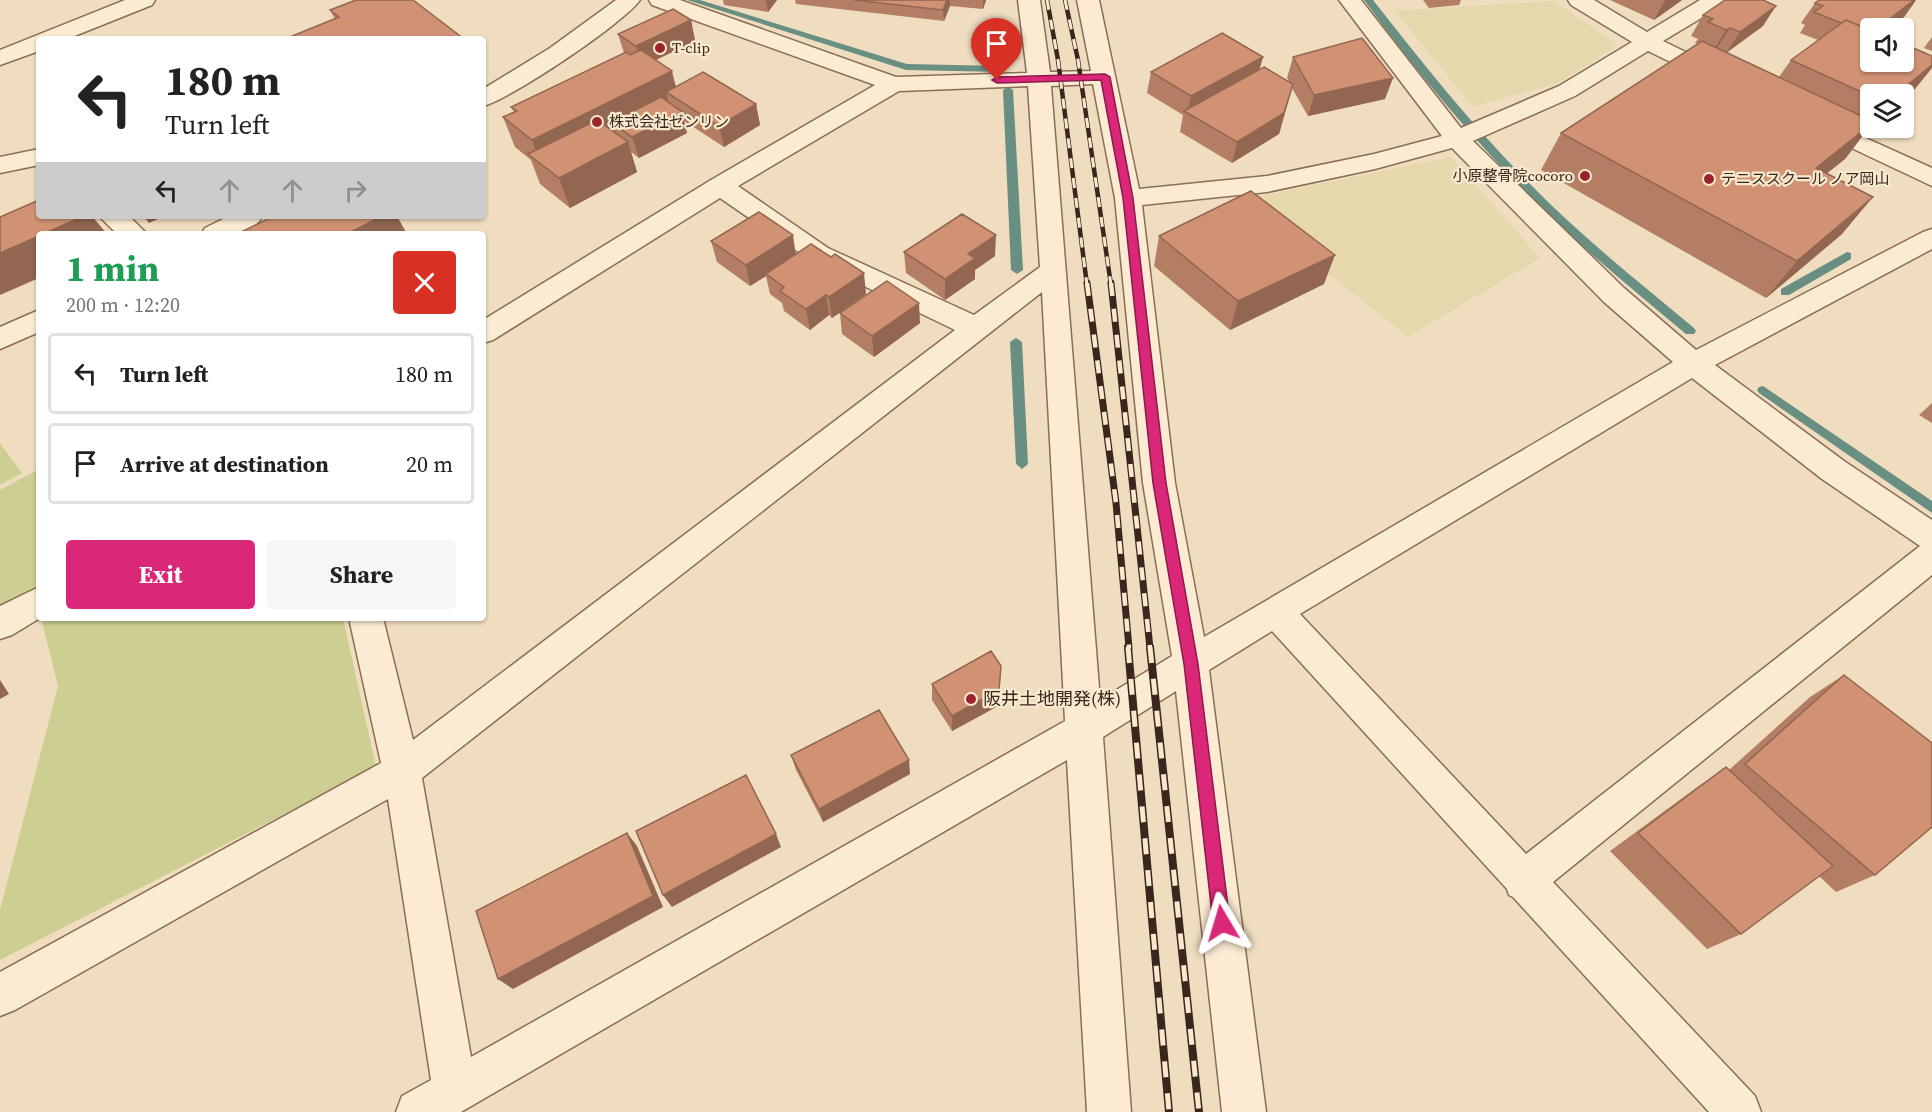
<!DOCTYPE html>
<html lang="en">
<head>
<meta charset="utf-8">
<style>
  :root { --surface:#fff; --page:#f6f6f6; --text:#222; --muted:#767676; --line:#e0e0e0; --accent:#db2777 }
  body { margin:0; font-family:"Source Serif 4","Noto Sans JP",serif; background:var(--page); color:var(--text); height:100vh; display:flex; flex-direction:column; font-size:22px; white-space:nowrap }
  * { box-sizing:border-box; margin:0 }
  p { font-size:20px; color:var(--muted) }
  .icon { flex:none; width:33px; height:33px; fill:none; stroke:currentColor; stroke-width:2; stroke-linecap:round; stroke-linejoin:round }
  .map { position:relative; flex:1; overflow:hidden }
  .sheet { position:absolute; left:36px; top:231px; width:450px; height:390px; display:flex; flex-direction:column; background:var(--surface); border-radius:6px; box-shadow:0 2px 4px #0004 }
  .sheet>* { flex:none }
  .guide { position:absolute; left:36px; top:36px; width:450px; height:183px; border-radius:6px; box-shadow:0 2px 4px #0004; background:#fff; color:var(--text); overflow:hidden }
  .tools { position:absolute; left:1860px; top:18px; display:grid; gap:12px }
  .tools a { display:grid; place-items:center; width:54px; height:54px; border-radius:6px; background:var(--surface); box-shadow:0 2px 4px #0004; font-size:30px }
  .pin { position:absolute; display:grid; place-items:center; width:51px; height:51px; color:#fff; margin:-62px -26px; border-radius:50% 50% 50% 0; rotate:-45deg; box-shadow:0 0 6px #0007 }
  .pin .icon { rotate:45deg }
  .me { position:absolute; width:66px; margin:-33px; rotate:353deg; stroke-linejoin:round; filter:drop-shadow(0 0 4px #0008) }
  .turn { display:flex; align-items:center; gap:21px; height:126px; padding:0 30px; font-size:27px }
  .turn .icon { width:78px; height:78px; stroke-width:2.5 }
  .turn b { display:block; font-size:42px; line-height:51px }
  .lanes { display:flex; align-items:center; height:57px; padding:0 30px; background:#0003; justify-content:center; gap:30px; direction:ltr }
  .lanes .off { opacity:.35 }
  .round { display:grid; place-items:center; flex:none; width:63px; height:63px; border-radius:6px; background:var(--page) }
  .overview { display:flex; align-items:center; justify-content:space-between; height:102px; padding:0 30px }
  h1 { font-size:36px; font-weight:700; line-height:45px; color:#1e9e55 }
  .action { display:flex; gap:12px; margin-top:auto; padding:12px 30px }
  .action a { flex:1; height:69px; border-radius:6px; background:var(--accent); color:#fff; font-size:24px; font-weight:700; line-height:69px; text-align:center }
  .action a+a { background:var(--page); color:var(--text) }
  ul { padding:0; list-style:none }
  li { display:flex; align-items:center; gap:18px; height:81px; margin:0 12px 9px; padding:0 18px; border:3px solid var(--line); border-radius:6px }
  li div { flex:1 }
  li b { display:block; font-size:22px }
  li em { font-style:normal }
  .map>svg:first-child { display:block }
</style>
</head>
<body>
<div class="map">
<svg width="1932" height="1112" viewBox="0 0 1932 1112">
  <rect width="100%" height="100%" fill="#f0ddbf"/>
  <path fill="#e6d8ac" d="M1554,1l64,44 -58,37 -87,25 -78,-96z
    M1451,157l89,101 -132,79 -171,-136z"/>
  <path fill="#ccce92" d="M0,443l22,30 -22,12z
    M39,469v117l-39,23v-119z
    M48,618h295l33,149 -376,193v-50l58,-224 -16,-64z"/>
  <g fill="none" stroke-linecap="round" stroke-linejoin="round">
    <path fill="#698f83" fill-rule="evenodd" d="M687,0h13l207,64 94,2 5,3 -5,3 -95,-2z
      M1364,0h9c50,64 102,129 160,187 50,51 106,95 161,141l2,3 -2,3h-8c-48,-40 -96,-79 -141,-123 -66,-64 -127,-137 -181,-211z
      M1008,87l5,3 10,180 -6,4 -6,-4 -8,-180z
      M1847,252l4,1v6l-62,36h-8v-6z
      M1016,338l6,4 6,122 -6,5 -6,-5 -6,-122z
      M1763,386l169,115v12l-173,-120 -2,-3 2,-3z"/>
    <g stroke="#896d56" stroke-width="3">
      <path id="minor" d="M125,0h30l-3,5 -85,34h-28v12l-39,14v-15z
        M616,0h24c-16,23 -129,99 -157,106v-17l67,-41z
        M649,0h31l216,77 131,-4 -9,-73h22l10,72 41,-1 -14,-71h22l40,189 128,-13 107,-22 68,-18 -103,-136h22l100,128 98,-42 73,-44 -61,-37 -3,-5h26l53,32 53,-32h26l-3,5 -60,36 64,31 3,5 -3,5 -8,2 -8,-2 -63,-31 -73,45 -102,45 151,147 72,62 227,-118 9,-3v20l-217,116 129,96 88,59v55l-379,307 202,214 6,16h-52l-196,-215 -4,-2 -2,-6 -235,-258 -63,39 57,442h-44l-46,-421 -73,46 28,375h-44l-20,-352 -606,352h-65l6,-16 29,-16 -43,-281 -373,211 -15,6v-44l381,-209 -32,-145h34l30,122 542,-410 -145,-70 -90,-62 -227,142 -10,3v-23l228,-140 164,-95 -223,-80zM1093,84l22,114 28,285 29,173 -72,44 -49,-614zM1028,86l12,181 -66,48 -146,-67 -90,-62 161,-95zM1452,148l152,154 69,60 -469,275 -29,-154 -33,-278 125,-13 108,-23zM1042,292l23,429 -594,336 -49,-279zM1692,378l130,101 98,67 -394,308 -226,-240z
        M1817,116l115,52v18l-123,-58 -4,-5 4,-5z
        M39,149v16l-39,8v-16z
        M99,216h30l18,18h-30z
        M229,216h34c-13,21 -41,18 -62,18l4,-6z
        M39,310v22l-39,17v-22z
        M39,587l1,31 -28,17 -12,4v-33z"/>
    </g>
    <use href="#minor" fill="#faebd2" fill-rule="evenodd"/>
    <g stroke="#38271c" stroke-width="4.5">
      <path id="rail-far2" d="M1047,0l11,60 29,225
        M1065,0l13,60 33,225"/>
    </g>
    <g stroke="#38271c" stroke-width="7">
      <path id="rail-far1" d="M1087,283l29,220 13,145
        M1111,283l39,365"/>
    </g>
    <g stroke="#38271c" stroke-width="8">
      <path id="rail" d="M1128,647l41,465
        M1150,647l49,465"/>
    </g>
    <use href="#rail-far2" stroke="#f7e8ce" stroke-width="3" stroke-dasharray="10" stroke-linecap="butt"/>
    <use href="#rail-far1" stroke="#f7e8ce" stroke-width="4.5" stroke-dasharray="13" stroke-linecap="butt"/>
    <use href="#rail" stroke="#f7e8ce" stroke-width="5" stroke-dasharray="16" stroke-linecap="butt"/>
  </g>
  <path fill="#b37e63" d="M723,0h54l-9,12 -44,-7z
    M795,0h191l-3,9 -33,-3 -6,15 -148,-17z
    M1423,0h38l-2,5 -30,3z
    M1610,0h72l-28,20z
    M1819,0h97l-12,17 -34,11 45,61 -45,5v32l-25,33 -18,14 15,61 -76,64 -225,-128 20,-37 137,-89 -3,-1 3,-4 -7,-3 12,-21 60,11 -37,27 53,24 12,-17 27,-20 -18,-7 5,-8 -4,-2 14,-20z
    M330,10l134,29 -129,-20z
    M691,20l4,21 -39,19 20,26 80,18 4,21 -36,22 -40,-26 3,12 -48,25 -8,-6 6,20 -67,36 -30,-24 -9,-24 -16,-13 -12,-30 11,-5 -3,-5 113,-54 -6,-19z
    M1932,37v14l-8,-3z
    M1263,57l-4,13 30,11 -2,-3 6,-21 92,42 -77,17 -16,-28 -13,46 -47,29 -52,-31 3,-17 -36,-22 4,-21z
    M1159,236l165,48 -94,46 -76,-64z
    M711,241l85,13 70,40 -34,24 -3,-3 -19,15 -26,-19 -2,-8 -12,-9 -4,-18 -16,10 -33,-24z
    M904,252l91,4 -20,14v9l-30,21 -39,-27z
    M840,313l80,10 -46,34 -32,-23z
    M1932,403v20l-13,-8z
    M1001,666l-3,40 -46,25 -20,-31v-16z
    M1844,675l31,200 -39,17 -17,-16 -78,58 -34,15 -97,-98 86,-63 30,-21 3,3 81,-73z
    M791,755l119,19 -87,48 -27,-52z"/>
  <path fill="#926650" d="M766,0h11l-9,12z
    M947,0h3v6l-6,15 -1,-11z
    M983,0h3l-3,9z
    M1665,0h17l-28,20z
    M1914,0h2l-12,17 -15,11h-11z
    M1776,6l-13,20 -37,27 14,-21z
    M691,20l4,21 -54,26 -5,-21z
    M1730,28l-13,20 -4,3 13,-21z
    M1263,57l-6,21 -70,35 4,-17z
    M1932,65v3l-17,21 -11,9v-4h-8z
    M672,71l7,29 -13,-8 3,14 -57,16 4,11 -75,31 -9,-24z
    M1393,78l-8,21 -77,17 6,-21z
    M1293,84l-14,50 -47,29 5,-21z
    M756,104l4,21 -36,22 -5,-21z
    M682,112l5,21 -48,25 -7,-21z
    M1870,122v4l-25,33 -58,46 29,-37z
    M628,142l9,30 -67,36 -11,-30z
    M1873,197l-31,37 -76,64 31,-37z
    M84,216h8l15,18h-64z
    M143,216h22l-16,7z
    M172,216h8l-6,3z
    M382,216h15l10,18h-60z
    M793,235l3,21 -30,18v2l-16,10 -4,-21z
    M996,235l-1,21 -20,14v9l-30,21v-21l23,-25z
    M39,236v42l-39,17v-42z
    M1335,255l-11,29 -94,46 8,-29z
    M864,273l2,21 -34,24 -3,-21z
    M826,295l3,20 -19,15 -4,-21z
    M919,303l1,20 -46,34 -2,-21z
    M1001,666l-3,40 -46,25v-15z
    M0,680l9,14 -9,5z
    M909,760l1,14 -87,48 -4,-13z
    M627,833l10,13 26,61 -150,82 -15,-10z
    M776,834l5,13 -109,60 -9,-12z"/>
  <path fill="#d09273" stroke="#926650" stroke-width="1.5" d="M356,0h57l51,39h-179l54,-22 -9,-7z
    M854,0h93l-4,10z
    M1725,0h38l13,6 -36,26 -10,-4 -4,2 -18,-8 5,-3 -10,-4z
    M1819,0h95l-36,28h-8v2l-24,-10 -5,3 -27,-11 9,-6 -8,-3z
    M673,9l18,11 -55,26 -18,-12z
    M1846,20l24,10v32h34v-18l28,12v9l-36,29h-26v2l-79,-36z
    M1222,33l41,24 -72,39 -40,-24z
    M1362,38l31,40 -79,17 -21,-38z
    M1702,41l168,79v5l-54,43 57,29 -76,64 -236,-128z
    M641,50l31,21 -140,69 -29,-23 14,-6 -6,-4 115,-55 4,3z
    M1264,67l29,17 -9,29 -47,29 -53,-31z
    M703,72l53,32 -37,22 -53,-34z
    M661,97l21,15 -50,25 -20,-15z
    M597,120l31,22 -69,36 -31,-24z
    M1251,191l84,64 -97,46 -79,-65z
    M39,200v16h45l-41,18h-4v2l-39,17v-36z
    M759,212l34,23 -47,30 -35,-24z
    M962,214l34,21 -28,19 7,4 -30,21 -41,-27z
    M274,216h108l-35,18h-110z
    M811,244l20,13 4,-3 29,19 -35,24 -3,-2 -20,14 -26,-18 4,-4 -18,-13z
    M887,281l32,22 -47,33 -32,-23z
    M991,651l10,15 -2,24 -47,26 -20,-32z
    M1844,675l88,68v84l-57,48 -130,-111z
    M879,710l30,50 -90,49 -28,-54z
    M1726,767l107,99 -92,68 -103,-101z
    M746,775l30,59 -113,61 -27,-64z
    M627,833l26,63 -155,83 -22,-68z"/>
  <path fill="#db2777" stroke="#8e194d" stroke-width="1.5" d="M1105,74l5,3 23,121 33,285 32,181 32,259 -2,6 -6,3 -6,-3 -3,-6 -29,-259 -31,-181 -30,-285 -22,-118 -104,3 -5,-3 5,-3z"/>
  <g fill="#9a242e" stroke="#f7e8ce" stroke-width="2">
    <circle cx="660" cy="48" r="6"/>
    <circle cx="597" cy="122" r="6"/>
    <circle cx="1585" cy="176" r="6"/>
    <circle cx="1709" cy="179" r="6"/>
    <circle cx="971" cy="699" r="6"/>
  </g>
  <g text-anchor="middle" stroke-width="4.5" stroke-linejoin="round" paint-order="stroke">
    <g font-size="15" fill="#38271c" stroke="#f7e8ce" text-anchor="start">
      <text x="672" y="53">T-clip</text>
      <text x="609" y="127">株式会社ゼンリン</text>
      <text x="1573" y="181" text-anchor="end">小原整骨院cocoro</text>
      <text x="1721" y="184">テニススクール ノア岡山</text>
    </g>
    <g font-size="18" fill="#38271c" stroke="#f7e8ce" text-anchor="start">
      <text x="983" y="705">阪井土地開発(株)</text>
    </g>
  </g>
</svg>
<div class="tools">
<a><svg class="icon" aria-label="sound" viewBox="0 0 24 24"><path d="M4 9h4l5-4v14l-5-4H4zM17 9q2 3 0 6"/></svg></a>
<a><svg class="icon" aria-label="layers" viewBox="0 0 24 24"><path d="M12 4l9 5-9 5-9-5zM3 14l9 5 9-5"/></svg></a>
</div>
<div class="pin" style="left:997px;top:80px;background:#d93025"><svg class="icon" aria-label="arrive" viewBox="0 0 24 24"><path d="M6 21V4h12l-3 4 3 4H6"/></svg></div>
<svg class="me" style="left:1222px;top:923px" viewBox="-20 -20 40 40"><path d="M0-17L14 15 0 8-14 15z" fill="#db2777" stroke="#fff" stroke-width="4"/></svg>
<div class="guide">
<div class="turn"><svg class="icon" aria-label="left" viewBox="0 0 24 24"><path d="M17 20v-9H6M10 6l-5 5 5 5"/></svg><div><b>180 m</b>Turn left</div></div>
<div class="lanes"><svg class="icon" aria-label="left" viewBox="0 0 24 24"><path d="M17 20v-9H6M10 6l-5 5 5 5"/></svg><svg class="icon off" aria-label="ahead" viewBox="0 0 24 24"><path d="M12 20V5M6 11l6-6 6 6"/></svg><svg class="icon off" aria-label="ahead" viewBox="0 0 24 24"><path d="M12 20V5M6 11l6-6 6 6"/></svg><svg class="icon off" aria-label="right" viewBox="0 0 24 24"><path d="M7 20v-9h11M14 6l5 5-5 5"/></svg></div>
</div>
<section class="sheet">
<div class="overview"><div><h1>1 min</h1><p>200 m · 12:20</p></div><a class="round" style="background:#d93025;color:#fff"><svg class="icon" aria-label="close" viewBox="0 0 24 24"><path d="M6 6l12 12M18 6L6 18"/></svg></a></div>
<ul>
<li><svg class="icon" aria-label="left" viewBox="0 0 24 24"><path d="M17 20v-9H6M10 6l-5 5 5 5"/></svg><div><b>Turn left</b></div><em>180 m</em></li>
<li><svg class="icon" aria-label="arrive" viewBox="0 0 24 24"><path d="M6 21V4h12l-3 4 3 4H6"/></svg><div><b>Arrive at destination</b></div><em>20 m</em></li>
</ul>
<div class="action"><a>Exit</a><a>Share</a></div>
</section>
</div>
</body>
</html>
